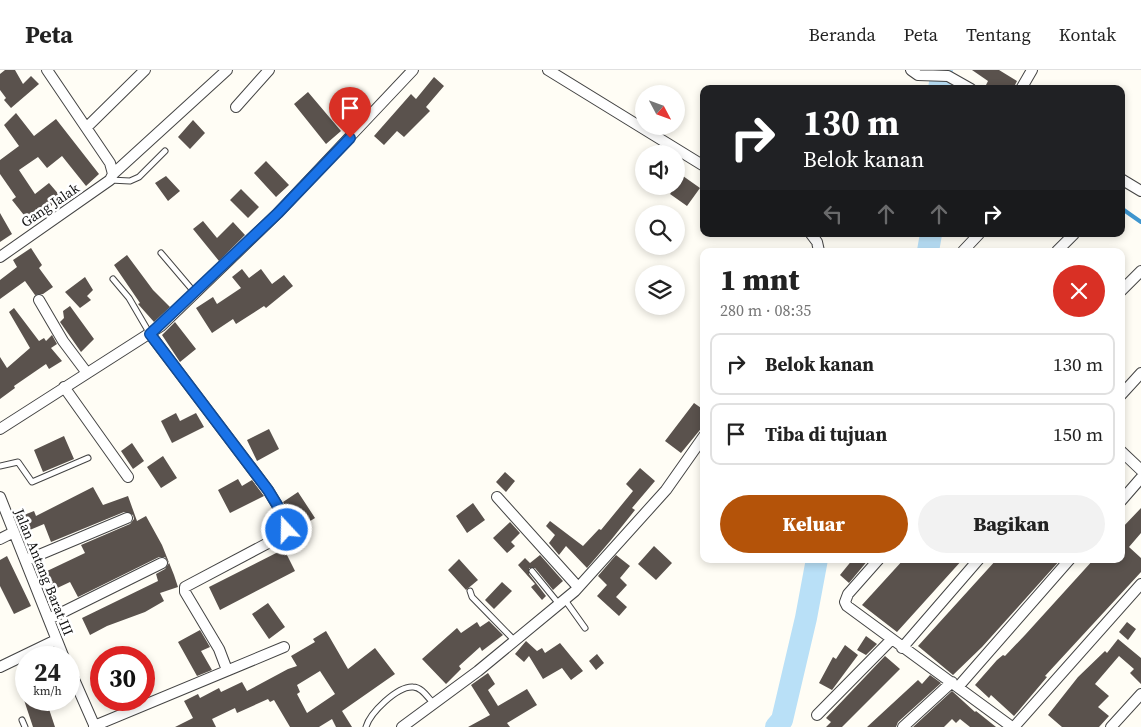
<!DOCTYPE html>
<html lang="id">
<head>
<meta charset="utf-8">
<style>
  :root { --surface:#fff; --page:#f2f2f2; --text:#222; --muted:#767676; --line:#e0e0e0; --accent:#b45309 }
  body { margin:0; font-family:"Source Serif 4",serif; background:var(--page); color:var(--text); height:100vh; display:flex; flex-direction:column; font-size:19px; white-space:nowrap }
  * { box-sizing:border-box; margin:0 }
  p { font-size:16px; color:var(--muted) }
  .icon { flex:none; width:28px; height:28px; fill:none; stroke:currentColor; stroke-width:2; stroke-linecap:round; stroke-linejoin:round }
  .map { position:relative; flex:1; overflow:hidden }
  .drawer { position:absolute; left:700px; top:178px; width:425px; height:315px; display:flex; flex-direction:column; background:var(--surface); border-radius:10px; box-shadow:0 2px 8px #0003 }
  .drawer>* { flex:none }
  .guide { position:absolute; left:700px; top:15px; width:425px; height:152px; border-radius:10px; box-shadow:0 2px 8px #0003; background:#202124; color:#fff; overflow:hidden }
  .needle { width:32px; rotate:131deg }
  .controls { position:absolute; left:635px; top:15px; display:grid; gap:10px }
  .controls a { display:grid; place-items:center; width:50px; height:50px; border-radius:50%; background:var(--surface); box-shadow:0 2px 8px #0003; font-size:25px }
  .speed { position:absolute; left:15px; top:576px; display:flex; gap:10px; font-size:25px; font-weight:700; text-align:center }
  .speed>* { display:grid; place-content:center; width:65px; height:65px; border-radius:50%; background:var(--surface); box-shadow:0 2px 8px #0003; line-height:1 }
  .speed small { font-size:12px; font-weight:400 }
  .speed .limit { border:8px solid #d22; background:#fff; color:#111 }
  .pin { position:absolute; display:grid; place-items:center; width:42px; height:42px; color:#fff; margin:-51px -21px; border-radius:50% 50% 50% 0; rotate:-45deg; box-shadow:0 0 5px #0007 }
  .pin .icon { rotate:45deg }
  .me { position:absolute; width:55px; margin:-28px; rotate:339deg; stroke-linejoin:round; filter:drop-shadow(0 0 4px #0008) }
  .turn { display:flex; align-items:center; gap:18px; height:105px; padding:0 20px; font-size:22px }
  .turn .icon { width:65px; height:65px; stroke-width:2.5 }
  .turn b { display:block; font-size:35px; line-height:42px }
  .lanes { display:flex; align-items:center; height:48px; padding:0 20px; background:#0003; justify-content:center; gap:25px; direction:ltr }
  .lanes .off { opacity:.35 }
  .round { display:grid; place-items:center; flex:none; width:52px; height:52px; border-radius:26px; background:var(--page) }
  .summary { display:flex; align-items:center; justify-content:space-between; height:85px; padding:0 20px }
  h1 { font-size:30px; font-weight:800; line-height:38px }
  .cta { display:flex; gap:10px; margin-top:auto; padding:10px 20px }
  .cta a { flex:1; height:58px; border-radius:30px; background:var(--accent); color:#fff; font-size:20px; font-weight:800; line-height:58px; text-align:center }
  .cta a+a { background:var(--page); color:var(--text) }
  ul { padding:0; list-style:none }
  li { display:flex; align-items:center; gap:15px; height:62px; margin:0 10px 8px; padding:0 10px; border:2px solid var(--line); border-radius:10px }
  li div { flex:1 }
  li b { display:block; font-size:19px }
  li em { font-style:normal }
  header { display:flex; align-items:center; gap:30px; box-sizing:border-box; height:70px; padding:0 25px; background:var(--surface); border-bottom:1px solid var(--line) }
  header strong { font-size:24px }
  nav { display:flex; gap:28px; margin-inline-start:auto; font-size:18px }
  .map>svg:first-child { display:block }
</style>
</head>
<body>
<header>
<strong>Peta</strong>
<nav><a>Beranda</a><a>Peta</a><a>Tentang</a><a>Kontak</a></nav>
</header>
<div class="map">
<svg width="1141" height="657" viewBox="0 0 1141 657">
  <rect width="100%" height="100%" fill="#fffdf5"/>
  <g fill="none" stroke-linecap="round" stroke-linejoin="round">
    <path stroke="#3f96cf" stroke-width="4" d="M933,9l15,10
      M1121,138l20,14"/>
    <path stroke="#b9e0f7" stroke-width="22" d="M939,19l3,-19
      M928,181l3,-17
      M776,657l6,-7 24,-102 11,-59"/>
  </g>
  <path fill="#5a524d" fill-rule="evenodd" d="M5,0h10l8,14 8,-8 8,8 -28,24 -7,-8 2,-2 -6,-8v-16z
    M972,0h27l18,11 -4,8h-29l4,-8z
    M434,7l10,9 -18,21 4,4 -26,26 -7,-6 -13,14 -10,-9 37,-42 5,5z
    M308,22l33,39 -15,13 -32,-40z
    M16,43l18,23 22,-17 43,55 -13,12 -24,-30 -15,12 -9,-11 -19,13 16,24 14,-11 12,14 -30,27 -19,-24 4,-3 -16,-23v-14l19,-14 -15,-21z
    M193,50l12,13 -15,16 -12,-12z
    M266,91l23,24 -13,12 -22,-24z
    M166,106l14,15 -12,10 -13,-18z
    M683,106l17,12 -13,18 -17,-12z
    M241,119l18,18 -11,11 -18,-18z
    M0,143l12,21 -12,8z
    M203,151l14,17 16,-16 12,13 -26,26 -26,-32z
    M31,178l11,17 -3,3 14,19 -10,7 -8,1 -10,-14 -25,18v-19l17,-13 -4,-7z
    M127,185l26,35 17,17 -16,15 -16,-18 2,-1 -26,-38z
    M242,199l7,9 12,-9 11,15 12,-9 9,11 -27,22 -2,-2 -28,18 -3,-5 -21,14 -16,-25 17,-11 4,7 24,-16 -9,-11z
    M85,207l8,13 -6,6 4,4 -11,8 -15,-16z
    M70,236l24,33 -13,13 -21,-30 4,-4 -1,-7z
    M14,238l25,33 5,-3 2,3 6,-6 5,9 -6,4 11,13 -13,8 -3,-5 -32,22 1,2 -15,11v-42l7,11 23,-20 -21,-36z
    M175,252l21,27 -16,13 -18,-27z
    M694,333l10,7v15l-23,28 -16,-12z
    M176,343l4,8 16,-8 8,14 -32,16 -11,-22z
    M269,359l10,20 -22,12 -10,-21z
    M64,366l10,23 -31,13 -9,-22z
    M132,373l12,18 -11,8 -12,-18z
    M163,386l14,22 -16,10 -14,-21z
    M640,398l15,13 -23,27 3,2 -24,30 -24,28 -21,-22 -7,9 -10,-12 6,-8 -9,-9 4,-5 33,25 16,-17 2,1 32,-39 -7,-7z
    M505,402l10,9 -9,11 -10,-10z
    M238,409l4,7 10,-6 12,16 -34,17 -12,-23z
    M93,417l10,18 25,-9 9,25 9,-5 16,29 12,30 4,12 -18,6 4,8 -19,11 -38,14 -17,9 -8,-17 76,-37 -2,-7 9,-5 4,-6 -4,-6h-6l-81,40 -8,-15 -17,8 -8,-18 40,-19 -4,-8 49,-21 4,-5 -1,-4 -9,-3 -73,30 -7,-18 -19,8 -6,-15 15,-6 2,5z
    M298,422l17,26 -16,10 -16,-26z
    M473,433l12,17 -18,13 -11,-17z
    M1141,438v25l-12,14 12,11v14l-96,104 2,1 -33,39 -23,-21 -2,3 -14,-13 22,-25 6,-5 2,1 20,-21 69,-76h27v-30z
    M510,452l10,11 -9,9 4,4 -8,7 -14,-15z
    M654,476l18,17 -16,17 -18,-16z
    M284,479l11,22 -75,39 -11,-23z
    M540,485l23,26 -10,9 -18,-22h-6v6l17,22 -4,4 -11,-13 4,-3 -17,-19 7,-7 5,5z
    M616,485l14,11 -10,12 7,7 -11,12 11,10 -8,9 -22,-20 10,-11 -9,-9z
    M7,486l24,50 -17,8 -14,-28v-26z
    M459,489l19,21 -12,10 -18,-20z
    M853,489h16l-20,24 -9,-8z
    M904,489h59l-66,73 -35,-27z
    M997,489h64l-79,88 -29,28 -35,-29z
    M502,512l10,9 -18,18 -9,-9z
    M268,533l17,24 -16,12 -17,-25z
    M489,551l14,14 -21,16 -2,-4 -21,19 2,3 -15,15 -24,-25 35,-31 4,5 16,-11 3,5z
    M1127,552l9,7 -8,11 -9,-8z
    M200,560l10,17 -9,4 11,19 -15,6 -19,-34z
    M326,561l22,38 27,-21 20,26 -53,37 10,16h-16l-4,-8 -13,8h-29l-16,-27 -4,2 -2,-3 -31,14 -2,-5 -23,11 4,8h-41l18,-9 -9,-17 14,-7 2,4 19,-10 2,4 21,-10 5,9 41,-22 9,-3 -6,-10 24,-14 -2,-3zM320,601l15,23 -28,19 -10,-19 3,-2 -3,-7z
    M866,566l11,8 -11,11 -9,-5z
    M1118,569l23,19v26l-11,-11 4,-4 -15,-13 -24,28 14,12 -11,11 11,9 -10,11h-37l-14,-12 30,-38 27,-26 2,2z
    M526,571l11,10 5,-3 3,5 15,-10 23,28 -12,9 -9,-12 -19,11 -14,-23 -5,6 -9,-8z
    M845,575l13,10 -26,35 -13,-7 14,-26 3,2z
    M597,584l7,9 -8,7 -7,-9z
    M885,586l15,13 -58,58h-16l5,-5 -5,-4z
    M488,603l7,11 -7,6 10,16 29,-17 10,16 -30,18 3,4h-42l22,-12 -19,-30z
    M930,605l11,8 -43,39 -2,5h-29l51,-47 4,4z
    M952,621l23,21 1,-1 20,16h-26l-10,-8 -4,4 -4,-4 -8,8h-31z
    M24,630h22l9,27h-22z"/>
  <g fill="none" stroke-linecap="round" stroke-linejoin="round">
    <g stroke="#444" stroke-width="7">
      <path id="service" d="M110,110l20,1 9,-4 26,-26
        M161,183l34,40
        M113,209l16,19 21,36
        M0,396l18,-4 14,20 56,-24
        M532,501l27,33
        M470,521l2,6 43,44
        M565,530l20,28
        M22,650l3,7
        M366,657c4,-14 31,-41 47,-40 9,0 15,11 21,17"/>
    </g>
    <g stroke="#444" stroke-width="12">
      <path id="minor" d="M47,0l63,93 3,11
        M548,0l156,96
        M911,0l7,5 30,1 23,13
        M1021,19l11,-19
        M236,37l33,-37
        M87,57l58,-57
        M1121,109l20,12
        M811,164l6,8 2,9
        M963,181l16,-17
        M1057,181l17,-17
        M0,187l110,-77 3,-6 114,-104
        M1121,221l20,-20
        M39,230l24,41 24,32
        M150,264l118,156 20,33 -3,11 -100,53v5l34,57 8,21
        M64,317l64,90
        M1121,325l20,-22
        M0,359l161,-103 117,-113 135,-143
        M1121,381l20,19
        M0,427l64,161
        M497,427l81,90
        M1121,431l20,-23
        M0,469l14,-7
        M879,489l-31,35 -3,8 2,4 165,121
        M27,490l100,-42
        M49,549l113,-56
        M902,578l77,-89
        M0,597l56,-27
        M69,598l26,59
        M958,617l112,-128
        M817,645l74,-75
        M94,656l190,-79
        M402,657l76,-56 97,-80 91,-101 38,-54
        M903,657l49,-45
        M1014,657l127,-143
        M1111,657l30,-33"/>
    </g>
    <use href="#service" stroke="#fff" stroke-width="5"/>
    <use href="#minor" stroke="#fff" stroke-width="10"/>
  </g>
  <g fill="none" stroke-linecap="round" stroke-linejoin="round">
    <g stroke="#114b97" stroke-width="12">
      <path id="route" d="M287,460l1,-7 -20,-33 -118,-156 128,-121 72,-75"/>
    </g>
    <use href="#route" stroke="#1a73e8" stroke-width="9"/>
  </g>
  <g text-anchor="middle" stroke-width="5" stroke-linejoin="round" paint-order="stroke">
    <g font-size="14" fill="#111" stroke="#fff">
      <text transform="translate(50 135) rotate(-34)" y="5">Gang Jalak</text>
      <text transform="translate(44 502) rotate(68)" y="5">Jalan Antang Barat III</text>
    </g>
  </g>
</svg>
<div class="controls">
<a><svg class="needle" viewBox="-14 -14 28 28"><path d="M0-13l5 13h-10z" fill="#e53935"/><path d="M0 13l5-13h-10z" fill="#767676"/></svg></a>
<a><svg class="icon" aria-label="sound" viewBox="0 0 24 24"><path d="M4 9h4l5-4v14l-5-4H4zM17 9q2 3 0 6"/></svg></a>
<a><svg class="icon" aria-label="search" viewBox="0 0 24 24"><circle cx="10" cy="10" r="6"/><path d="M15 15l6 6"/></svg></a>
<a><svg class="icon" aria-label="layers" viewBox="0 0 24 24"><path d="M12 4l9 5-9 5-9-5zM3 14l9 5 9-5"/></svg></a>
</div>
<div class="speed"><div>24<small>km/h</small></div><div class="limit">30</div></div>
<div class="pin" style="left:350px;top:68px;background:#d93025"><svg class="icon" aria-label="arrive" viewBox="0 0 24 24"><path d="M6 21V4h12l-3 4 3 4H6"/></svg></div>
<svg class="me" style="left:287px;top:460px" viewBox="-20 -20 40 40"><circle r="17" fill="#1a73e8" stroke="#fff" stroke-width="3"/><path d="M0-11L8 9 0 5-8 9z" fill="#fff"/></svg>
<div class="guide">
<div class="turn"><svg class="icon" aria-label="right" viewBox="0 0 24 24"><path d="M7 20v-9h11M14 6l5 5-5 5"/></svg><div><b>130 m</b>Belok kanan</div></div>
<div class="lanes"><svg class="icon off" aria-label="left" viewBox="0 0 24 24"><path d="M17 20v-9H6M10 6l-5 5 5 5"/></svg><svg class="icon off" aria-label="ahead" viewBox="0 0 24 24"><path d="M12 20V5M6 11l6-6 6 6"/></svg><svg class="icon off" aria-label="ahead" viewBox="0 0 24 24"><path d="M12 20V5M6 11l6-6 6 6"/></svg><svg class="icon" aria-label="right" viewBox="0 0 24 24"><path d="M7 20v-9h11M14 6l5 5-5 5"/></svg></div>
</div>
<section class="drawer">
<div class="summary"><div><h1>1 mnt</h1><p>280 m · 08:35</p></div><a class="round" style="background:#d93025;color:#fff"><svg class="icon" aria-label="close" viewBox="0 0 24 24"><path d="M6 6l12 12M18 6L6 18"/></svg></a></div>
<ul>
<li><svg class="icon" aria-label="right" viewBox="0 0 24 24"><path d="M7 20v-9h11M14 6l5 5-5 5"/></svg><div><b>Belok kanan</b></div><em>130 m</em></li>
<li><svg class="icon" aria-label="arrive" viewBox="0 0 24 24"><path d="M6 21V4h12l-3 4 3 4H6"/></svg><div><b>Tiba di tujuan</b></div><em>150 m</em></li>
</ul>
<div class="cta"><a>Keluar</a><a>Bagikan</a></div>
</section>
</div>
</body>
</html>
